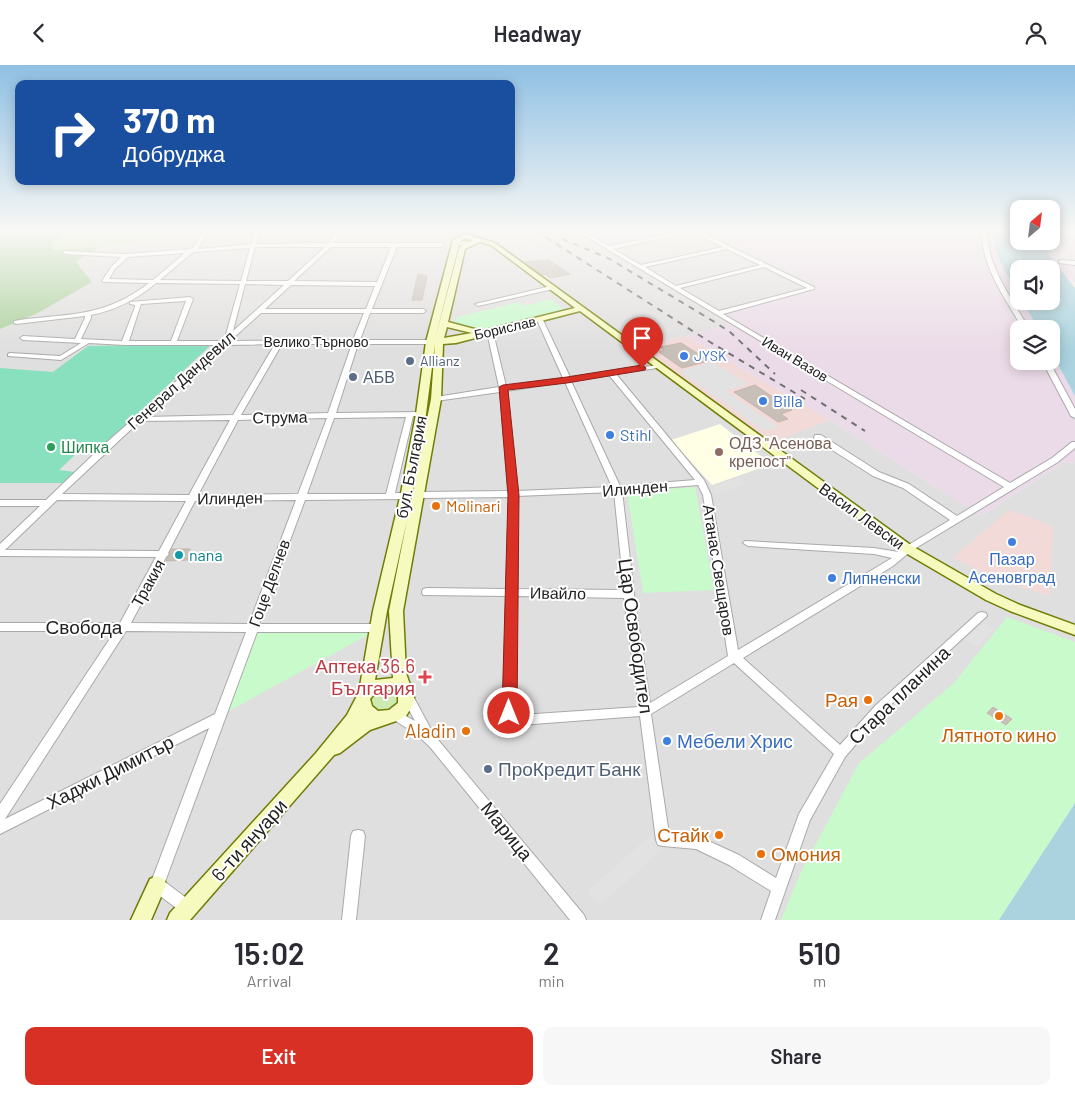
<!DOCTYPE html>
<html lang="en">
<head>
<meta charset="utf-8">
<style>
  :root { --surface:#fff; --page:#f7f7f7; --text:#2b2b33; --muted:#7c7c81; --accent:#d93025 }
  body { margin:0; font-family:Barlow,sans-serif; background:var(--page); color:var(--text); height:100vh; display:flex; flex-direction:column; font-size:19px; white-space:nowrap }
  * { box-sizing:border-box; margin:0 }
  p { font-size:16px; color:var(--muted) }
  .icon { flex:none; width:28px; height:28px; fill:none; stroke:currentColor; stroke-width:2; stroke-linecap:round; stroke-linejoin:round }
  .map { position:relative; height:855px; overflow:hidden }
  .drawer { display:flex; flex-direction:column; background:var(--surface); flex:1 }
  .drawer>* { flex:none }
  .guide { position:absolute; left:15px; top:15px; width:500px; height:105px; border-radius:10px; box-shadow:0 2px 12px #0003; background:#1a4fa0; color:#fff; overflow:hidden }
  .needle { width:32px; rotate:28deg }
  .buttons { position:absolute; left:1010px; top:135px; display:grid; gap:10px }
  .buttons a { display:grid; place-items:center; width:50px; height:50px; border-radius:10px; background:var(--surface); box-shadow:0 2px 12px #0003; font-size:25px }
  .pin { position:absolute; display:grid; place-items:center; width:42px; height:42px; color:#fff; margin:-51px -21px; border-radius:50% 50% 50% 0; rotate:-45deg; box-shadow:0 0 5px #0007 }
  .pin .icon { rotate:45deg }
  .me { position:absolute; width:55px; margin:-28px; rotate:0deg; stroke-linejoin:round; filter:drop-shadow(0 0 4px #0008) }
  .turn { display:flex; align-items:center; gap:18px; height:105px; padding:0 25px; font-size:22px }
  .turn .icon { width:65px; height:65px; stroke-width:2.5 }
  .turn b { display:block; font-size:35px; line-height:42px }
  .eta { display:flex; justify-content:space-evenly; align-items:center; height:85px; text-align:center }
  .eta b { font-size:30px; font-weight:600; line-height:35px }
  .button { display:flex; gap:10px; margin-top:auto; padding:10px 25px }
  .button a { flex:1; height:58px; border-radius:10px; background:var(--accent); color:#fff; font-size:20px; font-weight:600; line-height:58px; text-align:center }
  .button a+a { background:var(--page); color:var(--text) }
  header { display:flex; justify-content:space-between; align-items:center; height:65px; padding:0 25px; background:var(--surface); font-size:22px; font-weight:600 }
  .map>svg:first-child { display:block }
</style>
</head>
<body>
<header><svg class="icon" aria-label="back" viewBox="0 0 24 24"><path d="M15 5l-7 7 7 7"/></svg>Headway<svg class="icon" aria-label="person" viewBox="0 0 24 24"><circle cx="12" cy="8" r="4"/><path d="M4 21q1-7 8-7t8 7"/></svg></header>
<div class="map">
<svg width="1075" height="855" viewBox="0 0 1075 855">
  <rect width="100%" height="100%" fill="#f2efe9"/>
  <path fill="#e0dfdf" d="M170,166h403l27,18 83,-18h21l115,54 -104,32 14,8 -93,24 133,94 61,-23 151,96 84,-54 10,1v457h-1075v-591l36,-15 55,-32 -15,-20 23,-15 67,-9z"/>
  <path fill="#f2dad9" d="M686,271l144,84 -60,23 -135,-94z
    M1009,445l44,16 -3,70 -46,-14 -51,-24z"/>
  <path fill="#ebdbe8" d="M573,166h110l-83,18z
    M704,166h291l-2,10 6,19 20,34v7h4l15,28h-19v32h32v-9l24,44v67l-10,-1 -84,54 -151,-96 -144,-84 43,-11 -15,-9 104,-31z
    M1052,166h23v51l-5,-1 -21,-26z"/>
  <path fill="#ffffe5" d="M720,359l51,40h1l-60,21 -41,-45z"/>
  <path fill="#cdebb0" d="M62,166h108l-3,7 -68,9 -45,3 -3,-7 10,-6z
    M382,625l12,1 4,6 -4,10 -9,4 -9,-2 -5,-8 4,-7z"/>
  <path fill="#add19e" d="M0,166h62l-1,6 -10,6 3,7 45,-3 -23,15 16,20 -56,32 -36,15z"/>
  <path fill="#c8facc" d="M550,234l15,11 -80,20 -31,-5 3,-8 63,-15 4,4z
    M695,422l19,103 -71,3 -16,-101z
    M1007,552l68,25v161l-76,117h-218l19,-46 59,-111 95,-80z
    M375,566l-146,80 27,-79z"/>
  <path fill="#88e0be" d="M212,279l-149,139h-63v-115l53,4 35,-26z"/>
  <path fill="#e2e2e2" d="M525,172l28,19 -31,6 -26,-20z
    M268,234l-20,18h-9l3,-16z
    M713,297l35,22 -22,7 52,36 -14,4 -85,-60z
    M76,389l17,1 -18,17 -16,-2z
    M739,413l7,6 -31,11 -2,-8z
    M983,558l11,6 -17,18 -12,-7z
    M650,771l13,13 -63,56 -13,-14z"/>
  <path fill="#aad3df" d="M995,166h24v10h32l-2,14 26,33v108l-24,-44v-23h-13l-15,-28h28v-32h-32v25c-11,-19 -28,-40 -24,-63z
    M1075,738v117h-76l73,-112z"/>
  <path fill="#c7bfb8" stroke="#c4b6ab" d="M549,195l21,14 -19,4 -6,-4 -3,1 -17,-13z
    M418,209l9,2 -5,24h-10z
    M681,278l8,5 20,13 -27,7 -23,-16 5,-2 -4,-3z
    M755,320l37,25 -11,4 7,5 -10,3 -44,-30z
    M172,484h18l-2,11 -22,1z
    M993,642l19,12 -6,6 -19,-12z"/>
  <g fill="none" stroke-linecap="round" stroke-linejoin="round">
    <g stroke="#a9a9a9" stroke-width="2">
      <path id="minor" d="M203,166h5l-10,18 53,-5 4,-13h5l-4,13 73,-1 9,-12h4l-8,12h108l3,2 -3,2h-45l-25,62h51l3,2 -3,2h-53l-10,27h70l3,2 -3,2h-72l-22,69 88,-1 1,2 -1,2h-11l-18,77h11l4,3 -4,3 -101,1 -46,124h118l4,1 1,3 -1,3 -4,1h-120l-92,250 28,21 2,5 -2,5 -5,2 -5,-2 -31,-23 -2,-5 59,-157 -209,106v-30l115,-173h-115v-8h120l36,-66 -156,-1v-12l40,-38h-40v-6h46l52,-50 119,-105h-92l-36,-2 -28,17 -53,-4v-2l2,-1 50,3 21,-13 -58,-3 -3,-2 3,-2 52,3 10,-21v-2l-69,8 -2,-1v-2c14,-3 28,-3 42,-5 37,-3 63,-10 93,-33l-46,-1 -1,-1 9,-14 10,-10 -55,-3 -2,-1v-2l62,3 64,-5 3,-1zM255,182h70l-37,34h-42zM331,182h60l-14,35 -83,-1zM250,183l-9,33 -81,-1 33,-28zM185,188l-32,27 -44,-1 6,-10 13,-12zM156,218l84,1 -15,54 -3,3h-45l16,-42 -3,-2 -60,5v2l5,1v2l-13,34 -41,-2 10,-21v-3c25,-5 45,-15 65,-32zM245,219l39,1 -51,46zM291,220l84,1 -9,23h-101zM186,236l-15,40h-42l12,-37zM261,248h103l-11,27 -123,1zM275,279l-42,71 -88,2 80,-72zM282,279h70l-24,69 -87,2zM406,352l-20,77h-79l27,-76zM327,353l-29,76 -100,1 40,-75zM230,355l-41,75 -127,-1 78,-73zM57,435l129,1 -27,50 -154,-1zM296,435l-47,124 -118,-1 35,-66 3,-3 -1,-1 27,-52zM126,566l120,1 -31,82 -210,105z
        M577,166h6l26,15 75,-15h14l116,56v2l-91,25 287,169 42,-25 20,-16h3v6l-17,14 -147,89 -18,15 -150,92 97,87 36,-40 102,-92 4,-1 4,1 1,3 -103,95 -39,46 -35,63 -35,100h-14l10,-29 -42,-26 -33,-16 -33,-3 -5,-1 -2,-5 -16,-124 -120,9 -12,-4 -5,-8 3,-117 -83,-1 -1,-3 1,-3 4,-1 79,1 3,-92 -90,1 -4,-3 4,-3 89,-1 -8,-99 -64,9 -4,-2 4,-2 63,-10 -12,-55 3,-2 3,2 13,54 57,-8 -26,-58 3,-2 3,2 27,57 89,-12v2l-2,1 -41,6 88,106 7,15 27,155 154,-92 -18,-4 -126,-8 -5,-3 2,-2 129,7 24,4 7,-5 45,-27 -47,-32 -30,-12 -58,-37 -1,-2 1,-2h6l58,37 30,12 48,32 47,-29zM692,167l31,15 -82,18 -28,-16zM727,184l33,16 -84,21 -31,-19zM764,202l43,21 -88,23 -39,-23zM609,310l86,105 -75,6 -49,-105zM565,317l47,105 -95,4 -10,-100zM698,420l5,10 25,161 -78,47 -16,-109 -12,-103zM614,427l10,98 -108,-1 1,-93zM516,531l108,2 15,109 -119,8 -4,-1zM734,598l100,91 -35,60 -23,64 -37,-23 -37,-17 -5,-2 -28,-2 -18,-120z
        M982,166h5c0,36 25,67 42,98h-6c-17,-30 -42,-62 -41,-98z
        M1061,195l14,1v4l-16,-2v-2z
        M551,221l2,1v2l-75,17 -3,-2z
        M1042,296h7l26,48v9l-4,-2z
        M408,627l4,2 22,41 150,180 2,5h-16l-140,-173 -14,-13 -25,-16 -2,-3 2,-3 4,-2 20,11 -13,-24 2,-3z
        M358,765l5,1 2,5 -9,84h-14l9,-84 2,-5z"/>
    </g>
    <g stroke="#707d05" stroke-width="3">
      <path id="secondary" d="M466,169l29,9 417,303 84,48 24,11 55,20v10l-65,-24 -24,-11 -82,-48 -324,-241 -124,32 -13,1 -2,55 -38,212 3,62 8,24 -1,8 -7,11 -7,4 -29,10 -30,23 -6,2 -144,165h-23l3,-7 146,-160 31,-38 12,-23 14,-81 28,-118 15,-79 10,-72 27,-102zM466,173l6,2 -3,2 -9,-1zM480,177l11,3 84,63 -93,23 -34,-9 17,-73zM459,180h3l-3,3 -24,91zM447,262l25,6 -28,5zM435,279l-4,55 -42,212 4,67 -18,2 12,-69 26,-118 13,-79zM382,625h11l5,4v9l-9,7 -11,1 -6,-5 -2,-7 7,-8z
        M157,811l7,3 2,6 -15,35h-20l19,-41z"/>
    </g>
    <use href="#minor" fill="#fff" fill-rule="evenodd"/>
    <use href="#secondary" fill="#f7fabf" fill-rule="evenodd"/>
    <path stroke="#707070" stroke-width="2" stroke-dasharray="6 6" stroke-linecap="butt" d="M536,166l174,111 95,57
      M562,174l46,19 105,63 17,11 45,42
      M801,325l64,41"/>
  </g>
  <linearGradient id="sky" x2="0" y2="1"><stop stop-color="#8fc0e4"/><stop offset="0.58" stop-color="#f9f8f5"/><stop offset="1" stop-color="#f9f8f5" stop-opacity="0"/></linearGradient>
  <rect width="1075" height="286" fill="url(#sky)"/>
  <path fill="#d93025" stroke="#8d1f18" d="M642,300l4,3 -1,2 -78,13 -59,7 11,105 -2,218 -2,4 -6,2 -5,-2 -2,-4 6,-218 -9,-108 4,-2 64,-8z"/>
  <g fill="#3f7fe0" stroke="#fff" stroke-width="2">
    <circle cx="684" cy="291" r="5"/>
    <circle cx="763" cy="336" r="5"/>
    <circle cx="610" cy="370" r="5"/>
    <circle cx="1012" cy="477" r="5"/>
    <circle cx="832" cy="513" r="5"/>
    <circle cx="667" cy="676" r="5"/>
  </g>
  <g fill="#5c6f8a" stroke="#fff" stroke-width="2">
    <circle cx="410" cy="296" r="5"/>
    <circle cx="353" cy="312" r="5"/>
    <circle cx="488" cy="704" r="5"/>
  </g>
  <circle fill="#2e9e5b" stroke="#fff" stroke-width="2" cx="51" cy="382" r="5"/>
  <circle fill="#8d6e63" stroke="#fff" stroke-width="2" cx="719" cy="387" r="5"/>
  <g fill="#e8710a" stroke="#fff" stroke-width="2">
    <circle cx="436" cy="441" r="5"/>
    <circle cx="868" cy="635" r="5"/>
    <circle cx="999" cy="651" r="5"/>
    <circle cx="466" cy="666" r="5"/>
    <circle cx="719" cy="770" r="5"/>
    <circle cx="761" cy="789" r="5"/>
  </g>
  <circle fill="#0f9aa8" stroke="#fff" stroke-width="2" cx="179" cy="490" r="5"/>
  <path fill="#e0444e" stroke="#fff" stroke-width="2" d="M422.5 604.5h5v5h5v5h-5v5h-5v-5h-5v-5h5z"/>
  <g text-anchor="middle" stroke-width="4" stroke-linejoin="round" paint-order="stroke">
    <g font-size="14" fill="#222" stroke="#fff">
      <text transform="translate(505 263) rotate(-13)" y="5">Борислав</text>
      <text x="316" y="282">Велико Търново</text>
      <text transform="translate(795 294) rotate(31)" y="5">Иван Вазов</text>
    </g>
    <g font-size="14" fill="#366cbe" stroke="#fff" text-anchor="start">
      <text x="694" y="296">JYSK</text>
    </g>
    <g font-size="14" fill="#4e5e75" stroke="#fff" text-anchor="start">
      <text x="420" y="301">Allianz</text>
    </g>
    <g font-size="16" fill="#4e5e75" stroke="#fff" text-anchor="start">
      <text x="363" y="318">АБВ</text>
    </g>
    <g font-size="16" fill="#222" stroke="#fff">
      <text transform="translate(181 315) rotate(-42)" y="6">Генерал Дандевил</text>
      <text transform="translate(280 352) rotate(-1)" y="6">Струма</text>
      <text transform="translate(411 402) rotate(-79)" y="6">бул. България</text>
      <text transform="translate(635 423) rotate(-5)" y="6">Илинден</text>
      <text transform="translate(230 433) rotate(-1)" y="6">Илинден</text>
      <text transform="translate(862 451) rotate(36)" y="6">Васил Левски</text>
      <text transform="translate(719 505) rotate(81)" y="6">Атанас Свещаров</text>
      <text transform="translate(148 518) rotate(-61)" y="6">Тракия</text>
      <text transform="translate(269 518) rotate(-70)" y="6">Гоце Делчев</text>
      <text transform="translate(558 528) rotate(1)" y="6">Ивайло</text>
    </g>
    <g font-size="16" fill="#366cbe" stroke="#fff" text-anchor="start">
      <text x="773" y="342">Billa</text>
      <text x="620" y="376">Stihl</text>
      <text x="1012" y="500" text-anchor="middle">Пазар<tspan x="1012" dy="18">Асеновград</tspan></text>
      <text x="842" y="519">Липненски</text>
    </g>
    <g font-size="16" fill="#785e54" stroke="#fff" text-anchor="start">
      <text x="729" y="384">ОДЗ "Асенова<tspan x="729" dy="18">крепост"</tspan></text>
    </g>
    <g font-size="16" fill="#27864d" stroke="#fff" text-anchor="start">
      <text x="61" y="388">Шипка</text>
    </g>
    <g font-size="16" fill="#c56008" stroke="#fff" text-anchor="start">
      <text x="446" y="447">Molinari</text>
    </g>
    <g font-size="16" fill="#0d838f" stroke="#fff" text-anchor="start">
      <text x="189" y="496">nana</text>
    </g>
    <g font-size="19" fill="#222" stroke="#fff">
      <text x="84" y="569">Свобода</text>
      <text transform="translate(636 571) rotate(82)" y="7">Цар Освободител</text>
      <text transform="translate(899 630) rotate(-44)" y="7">Стара планина</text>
      <text transform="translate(110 707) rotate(-27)" y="7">Хаджи Димитър</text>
      <text transform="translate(507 766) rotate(51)" y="7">Марица</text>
      <text transform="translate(249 775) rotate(-48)" y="7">6-ти януари</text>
    </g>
    <g font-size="19" fill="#be3a42" stroke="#fff" text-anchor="end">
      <text x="415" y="608">Аптека 36.6<tspan x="415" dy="22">България</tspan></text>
    </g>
    <g font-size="19" fill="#c56008" stroke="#fff" text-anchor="end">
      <text x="858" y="642">Рая</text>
      <text x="456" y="673">Aladin</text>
      <text x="999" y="677" text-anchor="middle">Лятното кино</text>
      <text x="709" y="777">Стайк</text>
      <text x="771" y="796" text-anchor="start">Омония</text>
    </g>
    <g font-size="19" fill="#366cbe" stroke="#fff" text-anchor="start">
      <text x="677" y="683">Мебели Хрис</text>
    </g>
    <g font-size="19" fill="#4e5e75" stroke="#fff" text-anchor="start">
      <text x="498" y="711">ПроКредит Банк</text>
    </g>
  </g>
</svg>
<div class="buttons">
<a><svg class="needle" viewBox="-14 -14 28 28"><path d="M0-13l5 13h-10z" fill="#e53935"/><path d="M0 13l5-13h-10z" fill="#7c7c81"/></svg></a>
<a><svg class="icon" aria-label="sound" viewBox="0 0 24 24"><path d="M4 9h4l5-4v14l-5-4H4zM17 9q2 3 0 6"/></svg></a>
<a><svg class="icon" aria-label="layers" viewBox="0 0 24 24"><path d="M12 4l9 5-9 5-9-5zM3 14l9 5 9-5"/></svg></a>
</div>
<div class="pin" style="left:642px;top:303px;background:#d93025"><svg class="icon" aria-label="arrive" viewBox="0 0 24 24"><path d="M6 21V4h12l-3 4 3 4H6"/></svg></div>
<svg class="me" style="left:509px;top:648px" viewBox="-20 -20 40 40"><circle r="17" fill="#d93025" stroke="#fff" stroke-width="3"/><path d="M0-11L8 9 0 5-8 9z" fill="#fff"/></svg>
<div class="guide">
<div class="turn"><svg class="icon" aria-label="right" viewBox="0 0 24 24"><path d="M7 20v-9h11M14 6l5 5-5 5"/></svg><div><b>370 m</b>Добруджа</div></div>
</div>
</div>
<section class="drawer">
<div class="eta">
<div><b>15:02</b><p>Arrival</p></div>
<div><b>2</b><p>min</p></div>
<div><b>510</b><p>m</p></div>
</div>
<div class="button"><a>Exit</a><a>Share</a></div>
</section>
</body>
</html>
